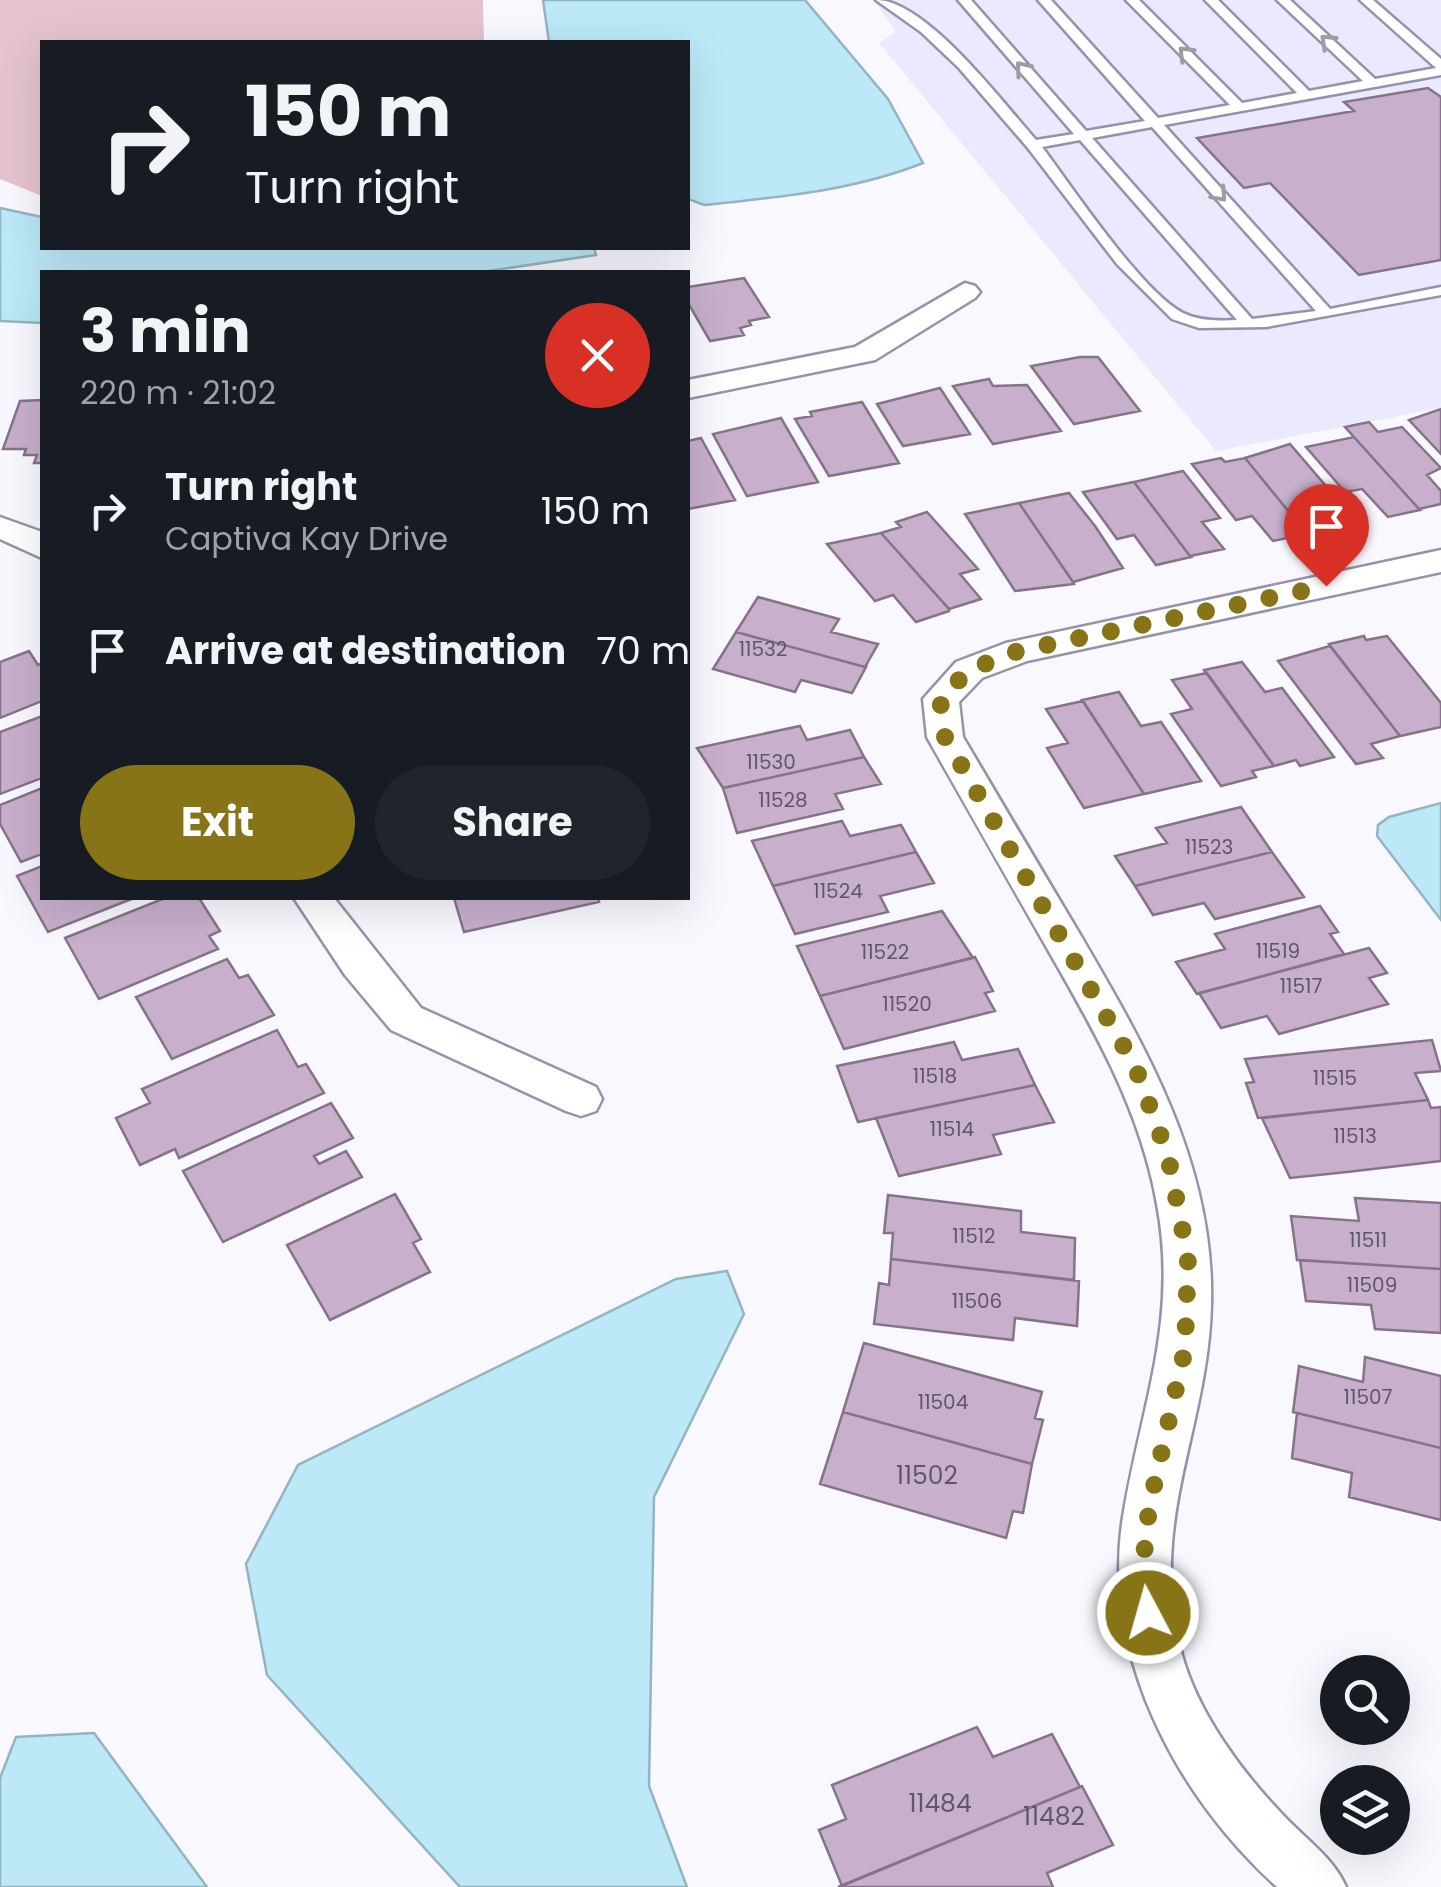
<!DOCTYPE html>
<html lang="en">
<head>
<meta charset="utf-8">
<style>
  :root { --surface:#171b24; --page:#20242c; --text:#f1f3f6; --muted:#9ea1a6; --accent:#877417 }
  body { margin:0; font-family:Poppins,sans-serif; background:var(--page); color:var(--text); height:100vh; display:flex; flex-direction:column; font-size:38px; white-space:nowrap }
  * { box-sizing:border-box; margin:0 }
  p { font-size:32px; color:var(--muted) }
  .icon { flex:none; width:55px; height:55px; fill:none; stroke:currentColor; stroke-width:2; stroke-linecap:round; stroke-linejoin:round }
  .map { position:relative; flex:1; overflow:hidden }
  .panel { position:absolute; left:40px; top:270px; width:650px; height:630px; display:flex; flex-direction:column; background:var(--surface); border-radius:0px; box-shadow:0 10px 40px #0002 }
  .panel>* { flex:none }
  .banner { position:absolute; left:40px; top:40px; width:650px; height:210px; border-radius:0px; box-shadow:0 10px 40px #0002; background:#171b24; color:var(--text); overflow:hidden }
  .controls { position:absolute; left:1320px; top:1655px; display:grid; gap:20px }
  .controls a { display:grid; place-items:center; width:90px; height:90px; border-radius:50%; background:var(--surface); box-shadow:0 10px 40px #0002; font-size:50px }
  .pin { position:absolute; display:grid; place-items:center; width:85px; height:85px; color:#fff; margin:-102px -42px; border-radius:50% 50% 50% 0; rotate:-45deg; box-shadow:0 0 10px #0007 }
  .pin .icon { rotate:45deg }
  .me { position:absolute; width:110px; margin:-55px; rotate:354deg; stroke-linejoin:round; filter:drop-shadow(0 0 8px #0008) }
  .turn { display:flex; align-items:center; gap:35px; height:210px; padding:0 40px; font-size:45px }
  .turn .icon { width:130px; height:130px; stroke-width:2.5 }
  .turn b { display:block; font-size:70px; line-height:85px }
  .round { display:grid; place-items:center; flex:none; width:105px; height:105px; border-radius:52px; background:var(--page) }
  .summary { display:flex; align-items:center; justify-content:space-between; height:170px; padding:0 40px }
  h1 { font-size:60px; font-weight:700; line-height:75px }
  .primary-button { display:flex; gap:20px; margin-top:auto; padding:20px 40px }
  .primary-button a { flex:1; height:115px; border-radius:60px; background:var(--accent); color:#fff; font-size:40px; font-weight:700; line-height:115px; text-align:center }
  .primary-button a+a { background:var(--page); color:var(--text) }
  ul { padding:0; list-style:none }
  li { display:flex; align-items:center; gap:30px; height:140px; padding:0 40px }
  li div { flex:1 }
  li b { display:block; font-size:38px }
  li em { font-style:normal }
  .map>svg:first-child { display:block }
</style>
</head>
<body>
<div class="map">
<svg width="1441" height="1887" viewBox="0 0 1441 1887">
  <rect width="100%" height="100%" fill="#f8f8fe"/>
  <path fill="#eae9fe" d="M874,0h567v408l-225,43 -337,-408 17,-11z"/>
  <path fill="#e4c3ce" d="M0,0h483l1,42h-442v154l-42,-17z"/>
  <path fill="#bce8f7" stroke="#95b4c1" stroke-width="2.5" d="M543,0h262l83,99 35,64c-70,28 -145,34 -219,42l-16,-6v-157h-139z
    M0,208l42,9v31h552l2,7 -114,17h-440v51l-42,-2z
    M1441,803v117l-64,-84 1,-11 11,-8z
    M727,1271l17,43 -90,183 -5,289 38,101h-227l-193,-212 -21,-111 52,-99 378,-186z
    M94,1733l113,154h-207v-109l16,-41z"/>
  <path fill="#c8afcc" stroke="#857488" stroke-width="2.5" d="M1428,88l13,9v163l-82,15 -89,-92 -26,5 -47,-50 157,-27 -10,-9z
    M744,278l25,39 -20,4 2,4 -11,3 4,7 -34,6 -22,-38v-16z
    M1080,357h18l42,54 -66,13 -43,-58z
    M989,379l4,7 34,-1 34,46 -68,13 -40,-58z
    M940,388l30,46 -67,12 -26,-42z
    M42,400v63h-8l3,-8h-13l2,-6h-23l17,-48z
    M862,402l37,61 -70,13 -34,-57 17,-3 -2,-4z
    M1441,409v45l-32,-34z
    M781,418l37,64 -71,14 -34,-62z
    M1369,422l9,10 24,-5 39,41 -14,7 14,16v13l-22,5 -74,-82z
    M1354,437l65,72 1,1 -32,7 -26,-28 -17,3 -39,-45z
    M701,438l34,62 -47,9v-68z
    M1290,444l47,55 -18,3 20,23 -33,8 -61,-75z
    M1221,458l4,4 20,-4 62,76 -34,7 -21,-25 -16,4 -44,-56z
    M1183,471l37,47 -18,4 22,27 -34,7 -56,-74z
    M1134,482l56,74 1,1 -35,8 -22,-30 -17,4 -34,-47z
    M1069,493l26,33 28,42 -50,14 -54,-79z
    M1019,503l54,79 1,2 -59,7 -50,-77z
    M927,512l51,57 -18,5 21,25 -32,10 -68,-76 20,-6 -5,-5z
    M881,533l68,76v2l-33,11 -23,-27 -18,6 -48,-57z
    M758,597l81,22 -8,13 47,12 -13,23 -129,-35z
    M736,632l129,35h1l-14,26 -51,-13 -6,12 -82,-23z
    M1364,636l2,4 21,-4 54,67v24l-41,9 -71,-92z
    M1330,646l70,90 -29,8 12,14 -27,6 -78,-103z
    M29,651l9,14 4,-2v38l-42,17v-56z
    M1242,662l23,30 17,-4 52,69 -34,9 -4,-6 -22,6 -70,-96z
    M1207,673l67,93 -22,5 4,6 -35,9 -50,-72 21,-5 -20,-29z
    M1119,692l22,34 20,-4 40,59 -57,13 -62,-94z
    M1083,701l61,93 -60,14 -37,-60 21,-5 -22,-34z
    M42,716v62l-42,16v-62z
    M800,726l7,14 43,-10 14,27 -141,31 -26,-40z
    M864,757l17,27 -46,10 8,15 -106,24 -14,-45z
    M42,788v66l-21,8 -21,-38v-19z
    M1241,807l31,45 -137,34 -20,-30 52,-13 -11,-15z
    M842,821l8,15 51,-11 15,27 -143,34 -21,-45z
    M916,852l18,31 -54,13 8,16 -93,22 -22,-48z
    M1272,852l32,45 -89,22 -11,-16 -51,12 -18,-29z
    M42,866v32h92l-86,34 -31,-56z
    M165,898h34l21,33 -11,5 9,13 -119,50 -34,-61z
    M454,898h143l2,4 -135,30z
    M1320,906l18,26 -8,2 14,20 -147,40 -21,-32 49,-13 -10,-15z
    M942,911l31,47 -153,38 -23,-50z
    M1369,948l18,25 -18,5 19,26 -109,30 -12,-18 -46,12 -22,-35z
    M975,957l18,34 -8,2 10,18 -151,38 -24,-53z
    M227,959l12,19 9,-3 26,40 -102,44 -36,-62z
    M277,1030l21,37 8,-3 18,29 -145,65 -4,-9 -35,16 -24,-47 34,-15 -8,-14z
    M1432,1040l9,31 -26,2 13,27 -170,18 -12,-35 8,-1 -9,-23z
    M954,1042l8,18 56,-11 17,36 -177,37 -21,-56z
    M1035,1085l19,37 -61,13 8,19 -102,22 -23,-58z
    M1428,1100l3,8 10,-1v54l-94,11 -57,6 -28,-60z
    M331,1103l22,35 -39,18 5,8 27,-13 16,26 -139,65 -40,-71z
    M395,1194l26,45 -8,4 17,29 -100,48 -43,-75z
    M888,1195l133,16v21l54,6 -1,42 -183,-21 2,-26h-9z
    M1355,1198l86,5v66l-144,-9 -6,-44 68,5z
    M891,1259l188,22 -2,45 -62,-8 -2,22 -139,-16 5,-41 10,2z
    M1300,1260l141,9v64l-66,-4 -4,-24 -65,-4z
    M864,1343l178,49 -7,26 8,2 -11,44 -189,-52z
    M1365,1357l76,19v72l-148,-36 6,-46 64,16z
    M843,1412l189,52 -9,49 -10,-2 -7,27 -186,-54z
    M1297,1413l144,35v72l-92,-23 3,-24 -60,-15z
    M977,1727l16,30 59,-23 28,53 -238,99 -23,-56 27,-11 -14,-34z
    M1082,1786l31,59 -66,28 6,14h-215z"/>
  <g fill="none" stroke-linecap="round" stroke-linejoin="round">
    <g stroke="#9593ac" stroke-width="5">
      <path id="service" d="M876,0c50,0 127,103 160,140l38,-6 -116,-134h13l115,131 59,-10 -107,-121h13l107,118 72,-13 -104,-105h13l103,103 55,-10 -92,-93h13l91,91 54,-10 -86,-81h13l85,79 61,-11 -76,-68h13l68,59v16l-277,50 166,184 111,-22v8l-175,32 -67,1 -27,-9 -55,-55 -89,-116 -69,-80 -38,-36zM1152,127l164,184 -64,8 -160,-181zM1080,140l157,180c-17,1 -38,1 -54,-7 -42,-22 -110,-125 -141,-166z"/>
    </g>
    <g stroke="#9593ac" stroke-width="5">
      <path id="minor" d="M965,283l10,3 5,6 -5,6 -100,62 -187,38v-18l167,-33z
        M0,517l42,15v26l-42,-19z
        M1441,550v22l-414,89 -45,17 -23,24 4,35c37,63 74,126 112,189 69,118 140,237 136,379 -3,126 -65,219 -29,350 16,58 59,116 100,159 22,24 51,43 64,73h-69c-101,-91 -176,-233 -154,-370 18,-111 56,-197 34,-313 -17,-97 -66,-179 -114,-263 -39,-68 -78,-136 -116,-204l-4,-38 33,-37 50,-19z
        M294,898h40l87,110 175,79 6,12 -6,12 -15,5 -15,-5 -175,-81 -46,-55z"/>
    </g>
    <use href="#service" fill="#fff" fill-rule="evenodd"/>
    <use href="#minor" fill="#fff" fill-rule="evenodd"/>
  </g>
  <defs><path id="oneway-chevron" d="M-2-3.5L2.5 0L-2 3.5" fill="none" stroke-width="1.6" stroke-linecap="round" stroke-linejoin="round" transform="scale(2.5)"/></defs>
  <g stroke="#9c9ca2">
    <use href="#oneway-chevron" transform="translate(1327 41) rotate(-137)"/>
    <use href="#oneway-chevron" transform="translate(1185 53) rotate(-135)"/>
    <use href="#oneway-chevron" transform="translate(1022 68) rotate(-130)"/>
    <use href="#oneway-chevron" transform="translate(1220 195) rotate(48)"/>
  </g>
  <g fill="none" stroke-linecap="round" stroke-linejoin="round">
    <path stroke="#877417" stroke-width="18" stroke-dasharray="0 32.4" d="M1148,1613l-6,-39 7,-66 36,-159 3,-91 -20,-102 -33,-90 -190,-329 -5,-38 29,-29 49,-19 308,-65"/>
  </g>
  <g text-anchor="middle" stroke-width="8" stroke-linejoin="round" paint-order="stroke">
    <g font-size="20" fill="#5e5766">
      <text x="763" y="656">11532</text>
      <text x="771" y="769">11530</text>
      <text x="783" y="807">11528</text>
      <text x="1209" y="854">11523</text>
      <text x="838" y="898">11524</text>
      <text x="1278" y="958">11519</text>
      <text x="885" y="959">11522</text>
      <text x="1301" y="993">11517</text>
      <text x="907" y="1011">11520</text>
      <text x="935" y="1083">11518</text>
      <text x="1335" y="1085">11515</text>
      <text x="952" y="1136">11514</text>
      <text x="1355" y="1143">11513</text>
      <text x="974" y="1243">11512</text>
      <text x="1368" y="1247">11511</text>
      <text x="1372" y="1292">11509</text>
      <text x="977" y="1308">11506</text>
      <text x="1368" y="1404">11507</text>
      <text x="943" y="1409">11504</text>
    </g>
    <g font-size="25" fill="#5e5766">
      <text x="927" y="1484">11502</text>
      <text x="940" y="1812">11484</text>
      <text x="1054" y="1825">11482</text>
    </g>
  </g>
</svg>
<div class="controls">
<a><svg class="icon" aria-label="search" viewBox="0 0 24 24"><circle cx="10" cy="10" r="6"/><path d="M15 15l6 6"/></svg></a>
<a><svg class="icon" aria-label="layers" viewBox="0 0 24 24"><path d="M12 4l9 5-9 5-9-5zM3 14l9 5 9-5"/></svg></a>
</div>
<div class="pin" style="left:1326px;top:586px;background:#d93025"><svg class="icon" aria-label="arrive" viewBox="0 0 24 24"><path d="M6 21V4h12l-3 4 3 4H6"/></svg></div>
<svg class="me" style="left:1148px;top:1613px" viewBox="-20 -20 40 40"><circle r="17" fill="#877417" stroke="#fff" stroke-width="3"/><path d="M0-11L8 9 0 5-8 9z" fill="#fff"/></svg>
<div class="banner">
<div class="turn"><svg class="icon" aria-label="right" viewBox="0 0 24 24"><path d="M7 20v-9h11M14 6l5 5-5 5"/></svg><div><b>150 m</b>Turn right</div></div>
</div>
<section class="panel">
<div class="summary"><div><h1>3 min</h1><p>220 m · 21:02</p></div><a class="round" style="background:#d93025;color:#fff"><svg class="icon" aria-label="close" viewBox="0 0 24 24"><path d="M6 6l12 12M18 6L6 18"/></svg></a></div>
<ul>
<li><svg class="icon" aria-label="right" viewBox="0 0 24 24"><path d="M7 20v-9h11M14 6l5 5-5 5"/></svg><div><b>Turn right</b><p>Captiva Kay Drive</p></div><em>150 m</em></li>
<li><svg class="icon" aria-label="arrive" viewBox="0 0 24 24"><path d="M6 21V4h12l-3 4 3 4H6"/></svg><div><b>Arrive at destination</b></div><em>70 m</em></li>
</ul>
<div class="primary-button"><a>Exit</a><a>Share</a></div>
</section>
</div>
</body>
</html>
